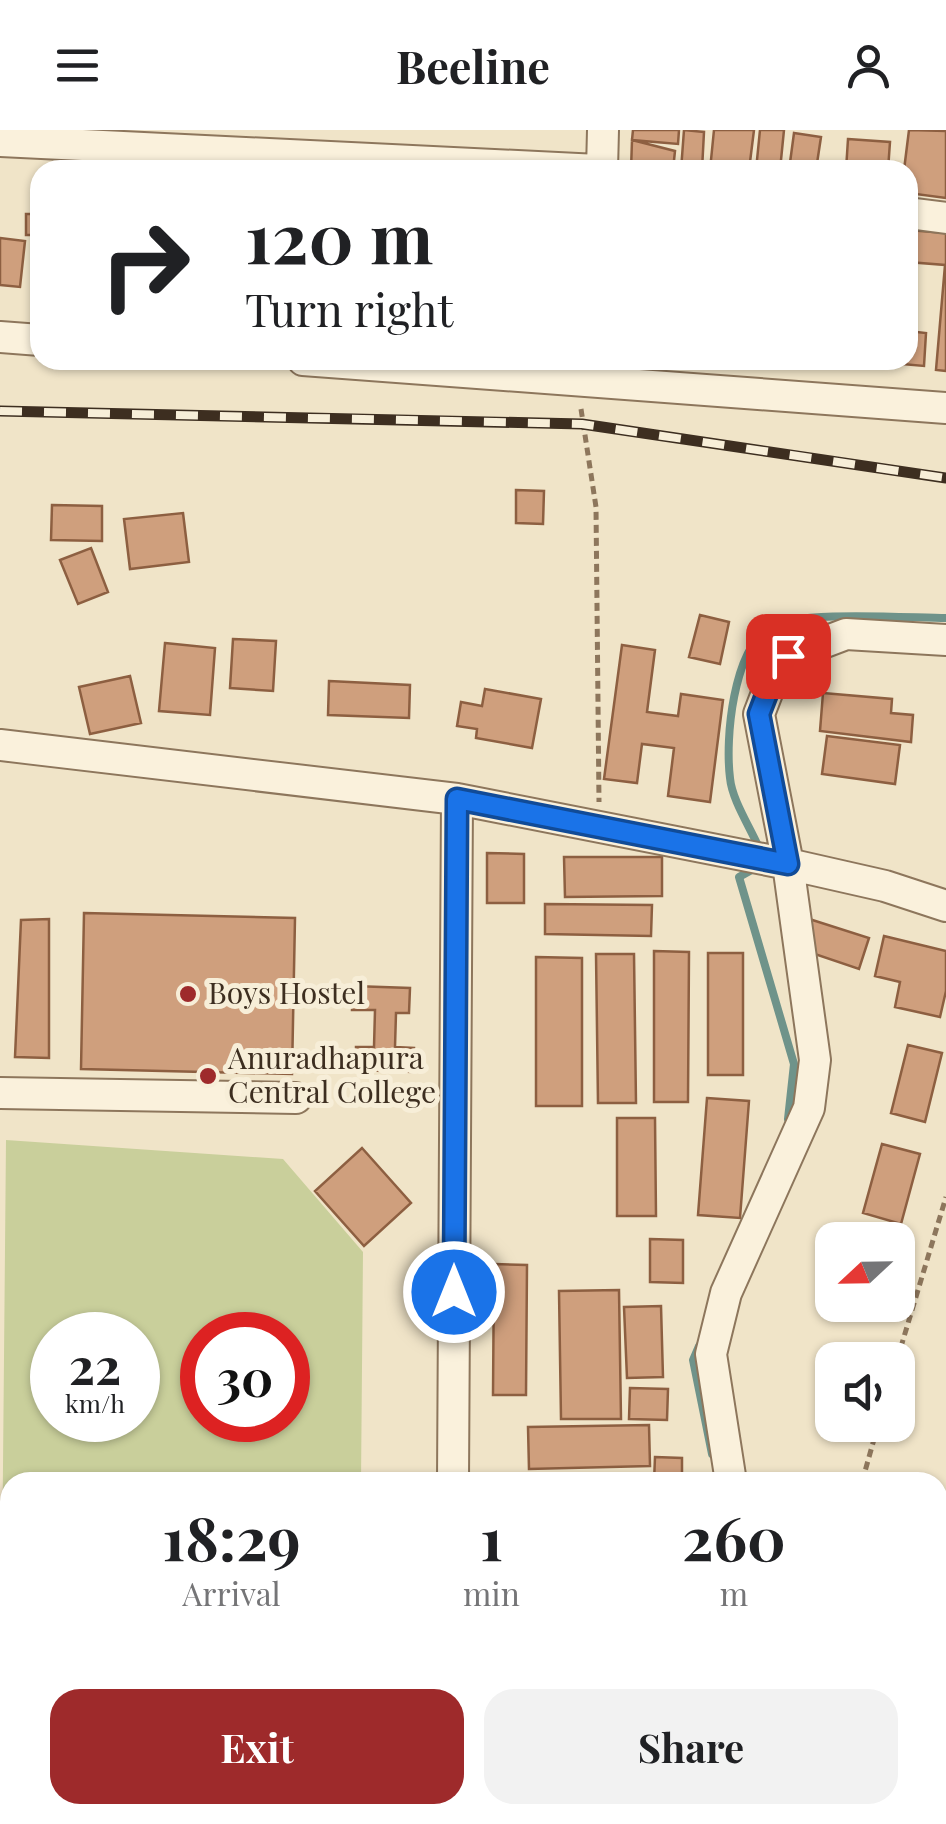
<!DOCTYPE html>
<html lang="en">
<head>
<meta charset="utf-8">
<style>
  :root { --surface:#fff; --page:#f2f2f2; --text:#202124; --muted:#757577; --accent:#9e2a2b }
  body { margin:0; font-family:"Playfair Display",serif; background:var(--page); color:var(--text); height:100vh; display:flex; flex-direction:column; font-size:38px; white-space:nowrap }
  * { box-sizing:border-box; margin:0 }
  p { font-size:32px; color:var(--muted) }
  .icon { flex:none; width:55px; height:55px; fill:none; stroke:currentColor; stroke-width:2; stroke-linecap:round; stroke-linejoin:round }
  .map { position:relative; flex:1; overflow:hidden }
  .side { position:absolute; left:0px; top:1342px; width:948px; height:352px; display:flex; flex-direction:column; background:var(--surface); border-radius:30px 30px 0 0; box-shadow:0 2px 8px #0004 }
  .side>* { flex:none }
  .hud { position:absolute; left:30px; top:30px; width:888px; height:210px; border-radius:30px; box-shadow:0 2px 8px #0004; background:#fff; color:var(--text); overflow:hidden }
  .needle { width:65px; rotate:248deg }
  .buttons { position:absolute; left:815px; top:1092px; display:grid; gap:20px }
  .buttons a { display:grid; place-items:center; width:100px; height:100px; border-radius:20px; background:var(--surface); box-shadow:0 2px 8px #0004; font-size:50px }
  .speed { position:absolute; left:30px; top:1182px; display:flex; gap:20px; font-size:50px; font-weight:700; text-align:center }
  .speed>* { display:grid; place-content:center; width:130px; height:130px; border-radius:50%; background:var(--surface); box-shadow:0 2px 8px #0004; line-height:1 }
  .speed small { font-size:25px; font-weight:400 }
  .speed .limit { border:15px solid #d22; background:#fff; color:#111 }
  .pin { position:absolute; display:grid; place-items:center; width:85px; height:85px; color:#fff; margin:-42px; border-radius:20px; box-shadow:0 5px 15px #0006 }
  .me { position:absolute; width:110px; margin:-55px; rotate:0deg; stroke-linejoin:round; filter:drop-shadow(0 0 8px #0008) }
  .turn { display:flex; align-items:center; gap:35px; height:210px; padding:0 50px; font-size:45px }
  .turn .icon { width:130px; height:130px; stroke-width:2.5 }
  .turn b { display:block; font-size:70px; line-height:85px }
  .eta { display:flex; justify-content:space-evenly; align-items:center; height:170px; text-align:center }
  .eta b { font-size:60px; font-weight:700; line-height:70px }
  .cta { display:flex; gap:20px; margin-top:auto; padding:20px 50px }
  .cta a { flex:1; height:115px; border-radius:30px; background:var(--accent); color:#fff; font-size:40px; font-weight:700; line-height:115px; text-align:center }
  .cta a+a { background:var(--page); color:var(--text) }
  header { display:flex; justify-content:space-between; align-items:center; height:130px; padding:0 50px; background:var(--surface); font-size:45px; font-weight:700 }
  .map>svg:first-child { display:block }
</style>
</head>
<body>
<header><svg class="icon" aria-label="menu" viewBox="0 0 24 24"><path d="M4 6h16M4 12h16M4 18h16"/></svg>Beeline<svg class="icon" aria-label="person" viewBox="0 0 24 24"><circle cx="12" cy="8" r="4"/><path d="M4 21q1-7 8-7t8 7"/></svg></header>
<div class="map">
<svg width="946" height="1694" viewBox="0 0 946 1694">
  <rect width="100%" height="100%" fill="#f0e4c8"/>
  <path fill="#c9cf9b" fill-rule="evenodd" d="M6,1010l277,19 80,93 -2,230h-351v311h-10zM52,1205h86v85h-86zM202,1205h86v85h-86z"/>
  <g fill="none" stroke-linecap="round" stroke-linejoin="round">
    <path stroke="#6f938a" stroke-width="8" d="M759,718c-9,-21 -27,-48 -29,-70 -5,-40 3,-128 40,-151 27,-17 140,-9 176,-9
      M757,737l-18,10 55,187 -6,55
      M699,1216l-6,14 19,94
      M715,1685l2,9"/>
  </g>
  <path fill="#cf9f7d" stroke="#8d5f41" stroke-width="2.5" d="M633,0h46l-1,14 -46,-4z
    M684,0l20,2 -2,38h-21z
    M714,0h40l-5,40h-39z
    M760,0h24l-4,40h-24z
    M909,0l37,1v67l-38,-5 -4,-23z
    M794,3l27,4 -5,33h-27z
    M848,9l42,3 -2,28h-42z
    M632,10l43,11 -2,19h-42z
    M26,84h14v21h-14z
    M908,100l38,3v138l-10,-1 9,-105 -37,-3z
    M0,108l25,3 -5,46 -20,-2z
    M908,201l18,2 -2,33 -68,-6h52z
    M516,360l28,1 -1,33 -27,-1z
    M52,375l50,1v35l-51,-1z
    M183,383l6,49 -59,7 -6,-50z
    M91,418l17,44 -30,12 -18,-44z
    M700,485l29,7 -9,42 -31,-7z
    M233,509l43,2 -3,50 -43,-3z
    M165,513l50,5 -5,67 -51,-4z
    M622,515l33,5 -8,62 31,4 3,-22 42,6 -13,102 -42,-6 6,-48 -32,-4 -5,39 -33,-4z
    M130,546l11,47 -51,11 -11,-47z
    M329,551l81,4 -1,33 -81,-3z
    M485,559l56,10 -9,49 -56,-10 1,-9 -20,-3 4,-24 21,4z
    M823,563l69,6 -1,14 22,2 -2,27 -91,-11z
    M827,606l73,9 -5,39 -73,-10z
    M487,723l37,1v49h-37z
    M564,727h98v39l-97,1z
    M545,774l107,1 -1,31 -106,-2z
    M84,783l211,5 -3,156 -211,-5z
    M803,787l66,21 -10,31 -65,-22z
    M49,789v139l-34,-1 6,-137z
    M884,806l62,15v40l-6,26 -45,-10 5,-25 -25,-6z
    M654,821l35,1 -1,150h-34z
    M708,823h35v122h-35z
    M596,824h38l2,149h-38z
    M536,827l46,1v148h-46z
    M353,856l57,2 -1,25h-13l-1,34 19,1 -1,24 -57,-2v-23h18l1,-37h-23z
    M908,915l34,8 -17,69 -34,-9z
    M707,968l42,3 -9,117 -42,-3z
    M617,988h38l1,98h-39z
    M882,1014l38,10 -19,70 -38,-11z
    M362,1018l49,55 -47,43 -49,-55z
    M650,1109l33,1v43l-33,-1z
    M494,1134l33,1 -1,130h-33z
    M619,1160l2,129h-60l-2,-128z
    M661,1176l2,71 -36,1 -3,-71z
    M840,1216l25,7 -2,7h-26z
    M630,1258l38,1 -1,31 -38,-1z
    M649,1295l1,41 -121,3 -1,-42z
    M655,1327l27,1v24h-28z
    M938,1431l8,2v33l-8,-3z
    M564,1685v9h-77l-1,-7z
    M621,1685h38l-1,9h-37z"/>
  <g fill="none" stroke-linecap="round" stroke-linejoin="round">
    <g stroke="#8d765c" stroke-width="34">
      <path id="minor" d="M0,11l598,29
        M602,40l1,-40
        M908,83l38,5
        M0,207l40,3
        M303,230l643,48
        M0,615l457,54 331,65 97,22 61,20
        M0,963l296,5
        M453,1352l4,-683
        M731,1352l-20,-128 15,-61 83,-185 6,-48 -27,-196 -29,-150 13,-34 16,-24 58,-22 100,6
        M938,1600l8,2
        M455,1685v9
        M740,1685v9"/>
    </g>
    <path stroke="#8d765c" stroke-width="5" stroke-dasharray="8 5" stroke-linecap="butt" d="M581,279l15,98 3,295
      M897,1230l49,-163
      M862,1352l16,-57"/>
    <use href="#minor" stroke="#faf1dc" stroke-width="30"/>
    <g stroke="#3d2e20" stroke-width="11">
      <path id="rail" d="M0,281l582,13 364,54"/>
    </g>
    <use href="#rail" stroke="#f7eed8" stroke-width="8" stroke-dasharray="22" stroke-linecap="butt"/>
  </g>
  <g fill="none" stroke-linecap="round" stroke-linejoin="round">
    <g stroke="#114b97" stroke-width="25">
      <path id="route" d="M454,1162l3,-493 331,65 -29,-150 13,-34 16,-24"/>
    </g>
    <use href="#route" stroke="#1a73e8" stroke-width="18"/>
  </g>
  <g fill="#9e2a2b" stroke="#f7eed8" stroke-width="4">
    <circle cx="188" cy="864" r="10"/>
    <circle cx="208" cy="946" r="10"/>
  </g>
  <g text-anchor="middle" stroke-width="10" stroke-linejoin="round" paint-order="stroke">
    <g font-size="30" fill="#3d2e20" stroke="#f7eed8" text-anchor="start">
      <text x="208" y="874">Boys Hostel</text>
      <text x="228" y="939">Anuradhapura<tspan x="228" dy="34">Central College</tspan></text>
    </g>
  </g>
</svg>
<div class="buttons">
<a><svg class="needle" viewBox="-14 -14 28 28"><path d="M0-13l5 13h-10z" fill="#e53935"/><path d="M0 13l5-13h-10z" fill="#757577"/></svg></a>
<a><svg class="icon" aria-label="sound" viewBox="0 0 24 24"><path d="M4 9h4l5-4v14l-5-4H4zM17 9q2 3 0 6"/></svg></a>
</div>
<div class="speed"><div>22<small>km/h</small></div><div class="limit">30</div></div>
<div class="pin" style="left:788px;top:526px;background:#d93025"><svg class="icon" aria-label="arrive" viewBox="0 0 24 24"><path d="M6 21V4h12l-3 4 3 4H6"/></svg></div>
<svg class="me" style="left:454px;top:1162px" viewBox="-20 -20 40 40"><circle r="17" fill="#1a73e8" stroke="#fff" stroke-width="3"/><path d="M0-11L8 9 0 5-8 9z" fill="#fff"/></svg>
<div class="hud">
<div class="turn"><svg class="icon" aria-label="right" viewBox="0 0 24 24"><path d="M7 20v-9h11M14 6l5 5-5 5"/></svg><div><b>120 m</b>Turn right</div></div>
</div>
<section class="side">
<div class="eta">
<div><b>18:29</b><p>Arrival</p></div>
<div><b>1</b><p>min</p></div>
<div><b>260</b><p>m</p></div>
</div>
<div class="cta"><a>Exit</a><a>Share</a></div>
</section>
</div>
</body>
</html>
